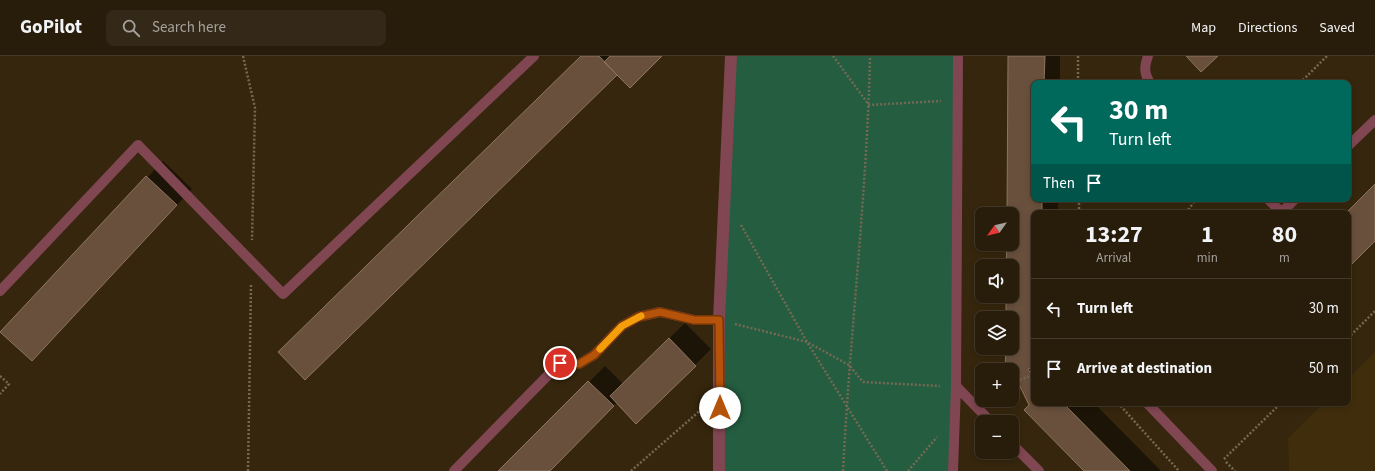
<!DOCTYPE html>
<html lang="en">
<head>
<meta charset="utf-8">
<style>
  :root { --surface:#281c0a; --page:#342918; --text:#f1f3f6; --muted:#a5a19c; --line:#443a2b }
  body { margin:0; font-family:"Source Sans 3",sans-serif; background:var(--page); color:var(--text); height:100vh; display:flex; flex-direction:column; font-size:15px; white-space:nowrap }
  * { box-sizing:border-box; margin:0 }
  p { font-size:13px; color:var(--muted) }
  .icon { flex:none; width:22px; height:22px; fill:none; stroke:currentColor; stroke-width:2; stroke-linecap:round; stroke-linejoin:round }
  .map { position:relative; flex:1; overflow:hidden }
  .drawer { position:absolute; left:1031px; top:154px; width:320px; height:196px; display:flex; flex-direction:column; background:var(--surface); border-radius:8px; box-shadow:0 2px 6px #0003,0 0 0 1px var(--line) }
  .drawer>* { flex:none }
  .hud { position:absolute; left:1031px; top:24px; width:320px; height:122px; border-radius:8px; box-shadow:0 2px 6px #0003,0 0 0 1px var(--line); background:#00695c; color:#fff; overflow:hidden }
  .needle { width:26px; rotate:236deg }
  .tools { position:absolute; left:975px; top:151px; display:grid; gap:8px }
  .tools a { display:grid; place-items:center; width:44px; height:44px; border-radius:8px; background:var(--surface); box-shadow:0 2px 6px #0003,0 0 0 1px var(--line); font-size:20px }
  .pin { position:absolute; display:grid; place-items:center; width:34px; height:34px; color:#fff; margin:-17px; border:2px solid #fff; border-radius:50%; box-shadow:0 1px 4px #0007 }
  .me { position:absolute; width:44px; margin:-22px; rotate:0deg; stroke-linejoin:round; filter:drop-shadow(0 0 3px #0008) }
  .turn { display:flex; align-items:center; gap:14px; height:84px; padding:0 12px; font-size:18px }
  .turn .icon { width:52px; height:52px; stroke-width:2.5 }
  .turn b { display:block; font-size:28px; line-height:34px }
  .then { display:flex; align-items:center; height:38px; padding:0 12px; background:#0003; gap:8px; font-size:15px }
  .eta { display:flex; justify-content:space-evenly; align-items:center; height:68px; text-align:center }
  .eta b { font-size:24px; font-weight:700; line-height:28px }
  ul { padding:0; list-style:none }
  li { display:flex; align-items:center; gap:12px; height:60px; padding:0 12px; border-top:1px solid var(--line) }
  li div { flex:1 }
  li b { display:block; font-size:15px }
  li em { font-style:normal }
  header { display:flex; align-items:center; gap:24px; box-sizing:border-box; height:56px; padding:0 20px; background:var(--surface); border-bottom:1px solid var(--line) }
  header strong { font-size:19px }
  nav { display:flex; gap:22px; margin-inline-start:auto; font-size:14px }
  .search { width:280px; height:36px; background:var(--page); display:flex; align-items:center; gap:10px; box-sizing:border-box; padding:0 14px; border-radius:8px; color:var(--muted); font-size:15px }
  .map>svg:first-child { display:block }
</style>
</head>
<body>
<header>
<strong>GoPilot</strong>
<div class="search"><svg class="icon" aria-label="search" viewBox="0 0 24 24"><circle cx="10" cy="10" r="6"/><path d="M15 15l6 6"/></svg>Search here</div>
<nav><a>Map</a><a>Directions</a><a>Saved</a></nav>
</header>
<div class="map">
<svg width="1375" height="415" viewBox="0 0 1375 415">
  <rect width="100%" height="100%" fill="#35260d"/>
  <path fill="#402d0b" d="M1375,296v119h-86l-1,-33 36,-35h24v-24z"/>
  <path fill="#245d40" d="M731,0h227l-5,415h-234z"/>
  <path fill="#0007" d="M582,0h79l-44,18z
    M1009,0h51v27h-26v116h24v14h-24v190h60l67,68h-76l-55,-66 -23,-57h5v-30h-5v-22h5v-30h-5l1,-22h4v-30h-4z
    M163,105l29,28 -145,155 -45,-12z
    M685,267l26,26 -16,16 -78,37 -68,69h-49l105,-105 18,18z"/>
  <path fill="#68503c" stroke="#8f7560" d="M581,0h18l18,19 -312,305 -27,-28z
    M610,0h52l-32,32 -26,-26z
    M1008,0h37l-1,27h-10v116h8v14h-8v155l-6,1 6,10v24h29l67,68h-46l-60,-61 5,-5 -17,-35 -7,-1 1,-21h6v-30h-6v-22h6v-30h-6l1,-22h5v-30h-5z
    M1186,0h32l-17,16z
    M146,120l31,29 -145,156 -32,-29z
    M1375,128v57l-27,27v-55h-2z
    M669,282l27,28 -60,58 -26,-28z
    M588,325l26,25 -64,65h-52z"/>
  <g fill="none" stroke-linecap="round" stroke-linejoin="round">
    <path stroke="#766953" stroke-width="2.5" stroke-dasharray="2 2" stroke-linecap="butt" d="M243,0l12,52 -3,132
      M833,0l36,49 72,-4
      M1078,0v27
      M1300,27l27,-27
      M1079,143v14
      M1186,157l10,-14
      M741,169l66,117 80,129
      M735,268l72,18 42,23 14,17 77,4
      M1348,282l27,-27
      M0,320l9,8 -9,10
      M1012,326l22,-7
      M1118,347l61,68
      M1224,403l57,-56
      M1226,406l9,9
      M248,415l3,-186
      M631,415l72,-63
      M843,415c7,-138 24,-277 27,-415
      M908,415l29,-34"/>
    <path stroke="#804652" stroke-width="10" d="M1148,0c-4,11 -4,17 2,27
      M1348,90l27,-26
      M1268,143l13,13
      M1281,157l14,-14
      M0,235l138,-146 145,149 251,-238
      M956,330l35,36
      M1147,347l65,68
      M1012,388l27,27
      M454,415l106,-108 19,1 15,-9 28,-29 16,-9 22,-5 35,8h24
      M953,415l3,-85 2,-330"/>
    <path stroke="#804652" stroke-width="12" d="M719,415v-151l12,-264"/>
  </g>
  <g fill="none" stroke-linecap="round" stroke-linejoin="round">
    <g stroke="#753606" stroke-width="10">
      <path id="route" d="M560,307l19,1 15,-9 28,-29 16,-9 22,-5 34,8h25l1,88"/>
    </g>
    <use href="#route" stroke="#b45309" stroke-width="7"/>
    <path stroke="#f59e0b" stroke-width="7" d="M600,293l22,-23 19,-10"/>
  </g>
</svg>
<div class="tools">
<a><svg class="needle" viewBox="-14 -14 28 28"><path d="M0-13l5 13h-10z" fill="#e53935"/><path d="M0 13l5-13h-10z" fill="#a5a19c"/></svg></a>
<a><svg class="icon" aria-label="sound" viewBox="0 0 24 24"><path d="M4 9h4l5-4v14l-5-4H4zM17 9q2 3 0 6"/></svg></a>
<a><svg class="icon" aria-label="layers" viewBox="0 0 24 24"><path d="M12 4l9 5-9 5-9-5zM3 14l9 5 9-5"/></svg></a>
<a>+</a>
<a>−</a>
</div>
<div class="pin" style="left:560px;top:307px;background:#d93025"><svg class="icon" aria-label="arrive" viewBox="0 0 24 24"><path d="M6 21V4h12l-3 4 3 4H6"/></svg></div>
<svg class="me" style="left:720px;top:352px" viewBox="-20 -20 40 40"><circle r="19" fill="#fff"/><path d="M0-13L10 11 0 6-10 11z" fill="#b45309"/></svg>
<div class="hud">
<div class="turn"><svg class="icon" aria-label="left" viewBox="0 0 24 24"><path d="M17 20v-9H6M10 6l-5 5 5 5"/></svg><div><b>30 m</b>Turn left</div></div>
<div class="then">Then<svg class="icon" aria-label="arrive" viewBox="0 0 24 24"><path d="M6 21V4h12l-3 4 3 4H6"/></svg></div>
</div>
<section class="drawer">
<div class="eta">
<div><b>13:27</b><p>Arrival</p></div>
<div><b>1</b><p>min</p></div>
<div><b>80</b><p>m</p></div>
</div>
<ul>
<li><svg class="icon" aria-label="left" viewBox="0 0 24 24"><path d="M17 20v-9H6M10 6l-5 5 5 5"/></svg><div><b>Turn left</b></div><em>30 m</em></li>
<li><svg class="icon" aria-label="arrive" viewBox="0 0 24 24"><path d="M6 21V4h12l-3 4 3 4H6"/></svg><div><b>Arrive at destination</b></div><em>50 m</em></li>
</ul>
</section>
</div>
</body>
</html>
